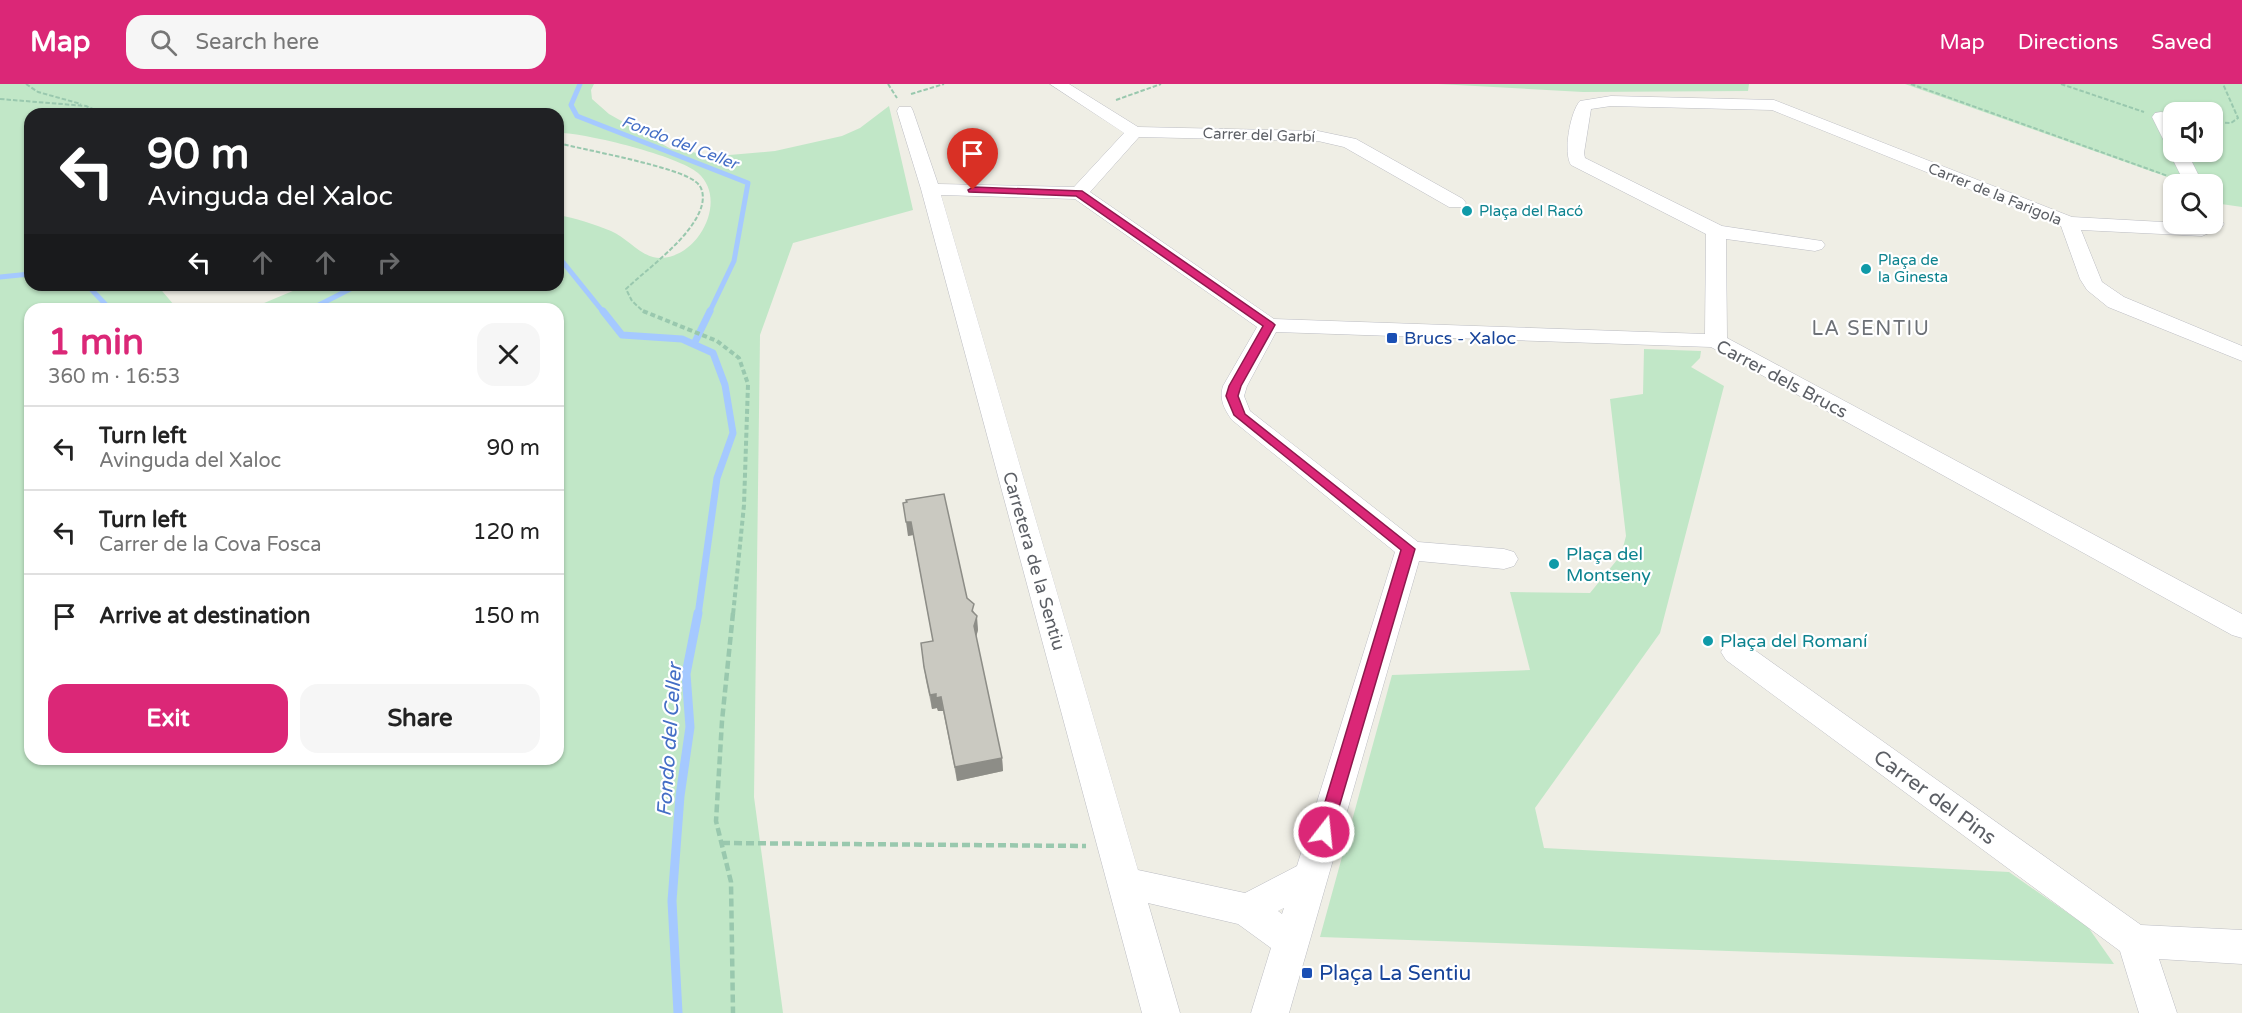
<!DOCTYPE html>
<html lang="en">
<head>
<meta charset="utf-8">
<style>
  :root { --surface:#fff; --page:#f6f6f6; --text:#222; --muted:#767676; --line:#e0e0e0; --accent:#db2777 }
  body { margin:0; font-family:"Varela Round",sans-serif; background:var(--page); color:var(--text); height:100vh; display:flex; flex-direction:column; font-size:22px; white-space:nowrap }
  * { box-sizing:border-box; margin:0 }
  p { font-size:20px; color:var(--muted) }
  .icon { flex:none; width:33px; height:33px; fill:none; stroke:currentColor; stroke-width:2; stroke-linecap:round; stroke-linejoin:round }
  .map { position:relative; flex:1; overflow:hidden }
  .sheet { position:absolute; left:24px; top:219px; width:540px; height:462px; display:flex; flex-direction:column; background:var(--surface); border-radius:18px; box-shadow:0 2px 4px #0004 }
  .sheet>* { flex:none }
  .hud { position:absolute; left:24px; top:24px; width:540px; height:183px; border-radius:18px; box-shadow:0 2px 4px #0004; background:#202124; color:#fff; overflow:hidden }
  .tools { position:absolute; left:2163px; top:18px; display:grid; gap:12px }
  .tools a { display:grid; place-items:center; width:60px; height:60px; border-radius:12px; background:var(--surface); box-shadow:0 2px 4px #0004; font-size:30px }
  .pin { position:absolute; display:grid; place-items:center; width:51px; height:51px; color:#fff; margin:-62px -26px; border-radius:50% 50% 50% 0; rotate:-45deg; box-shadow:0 0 6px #0007 }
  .pin .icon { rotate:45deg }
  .me { position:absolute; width:66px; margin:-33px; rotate:16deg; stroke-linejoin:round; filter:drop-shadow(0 0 4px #0008) }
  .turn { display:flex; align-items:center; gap:21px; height:126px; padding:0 24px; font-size:27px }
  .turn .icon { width:78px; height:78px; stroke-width:2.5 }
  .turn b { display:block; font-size:42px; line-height:51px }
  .lanes { display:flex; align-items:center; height:57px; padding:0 24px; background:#0003; justify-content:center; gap:30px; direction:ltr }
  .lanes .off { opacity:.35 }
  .round { display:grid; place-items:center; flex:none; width:63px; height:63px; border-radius:18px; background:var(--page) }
  .headline { display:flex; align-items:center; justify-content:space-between; height:102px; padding:0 24px }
  h1 { font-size:36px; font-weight:700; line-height:45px; color:var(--accent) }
  .button { display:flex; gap:12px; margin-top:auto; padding:12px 24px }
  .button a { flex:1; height:69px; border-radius:18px; background:var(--accent); color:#fff; font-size:24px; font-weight:700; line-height:69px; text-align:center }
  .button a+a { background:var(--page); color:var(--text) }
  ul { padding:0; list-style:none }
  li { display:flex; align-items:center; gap:18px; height:84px; padding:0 24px; border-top:2px solid var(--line) }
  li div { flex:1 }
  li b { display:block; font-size:22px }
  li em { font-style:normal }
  header { display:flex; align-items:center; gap:36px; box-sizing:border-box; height:84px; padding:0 30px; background:var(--accent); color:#fff }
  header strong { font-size:28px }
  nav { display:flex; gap:33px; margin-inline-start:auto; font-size:21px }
  .search { width:420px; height:54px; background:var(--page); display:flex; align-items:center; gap:15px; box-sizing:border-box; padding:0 21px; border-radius:18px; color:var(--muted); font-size:22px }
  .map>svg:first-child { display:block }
</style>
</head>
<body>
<header>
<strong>Map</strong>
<div class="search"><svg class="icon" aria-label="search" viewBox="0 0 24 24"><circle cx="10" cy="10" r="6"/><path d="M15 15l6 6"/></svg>Search here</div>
<nav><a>Map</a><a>Directions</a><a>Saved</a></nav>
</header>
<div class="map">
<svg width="2242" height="929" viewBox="0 0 2242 929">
  <rect width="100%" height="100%" fill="#efeee5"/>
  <path fill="#c1e7c7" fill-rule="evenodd" d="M0,0h594l-3,6 1,9 17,15 62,35 47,7 57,-5 67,-15 18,-8 29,-22 24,104 -120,33 -33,92 -6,462 29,216h-783zM30,30h528v19c25,-1 121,23 140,40 30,26 2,83 -36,85 -20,1 -34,-20 -51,-27 -17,-7 -36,-13 -53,-16v70h-251l-57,24h308v450h-528v-450h154l-10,-4 -17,-20h-127z
    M1438,0h311l-1,7 -165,1z
    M1905,0h337v123l-21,-3 -8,-11 -1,-9h-25zM2174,28h38v40h-38z
    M1644,265l57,2 -1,7 -9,9 33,19 -64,247 -125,175 9,40 465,24 79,55 26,37 -794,-27 72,-262 138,-5 -20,-78 80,1 31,-38 5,-19 -16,-137 33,-5z"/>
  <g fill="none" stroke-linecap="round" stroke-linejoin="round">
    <path stroke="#a5c9ff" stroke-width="5" d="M580,0l-9,21 6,11 171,67 -14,78 -25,52
      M558,172l46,57
      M0,193l30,-3
      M87,201l23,24
      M311,225l47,-24"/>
    <path stroke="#a5c9ff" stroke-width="7" d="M603,227l19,24 60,4 31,14 12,32 8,48 -16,45 -19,137
      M694,260l16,-33"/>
    <path stroke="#a5c9ff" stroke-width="9" d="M678,929l-6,-112 8,-105 10,-69 -4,-53 12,-61"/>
    <g stroke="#bcbdc3" stroke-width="1">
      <path id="minor" d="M1050,0h19l69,43 180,4 38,8 107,60 3,4 -3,4h-14l-105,-60 -26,-6 -179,-4 -49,55 184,127 431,15 1,-100 -135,-69c-8,-12 -1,-53 9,-64l31,-5 163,4 298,117 127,7h13v-9l7,2 5,7 -3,4 -19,8 -121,-6 21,52 22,15 118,49v15l-134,-54 -21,-17 -7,-11 -19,-53 -289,-116 -161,-4 -20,3 -7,44 1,5 137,68 100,15 3,4 -3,4 -7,2 -89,-12 1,99 515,276v24l-10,-3 -521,-288 -435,-15 -29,54 -3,10 6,15 168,131 86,7 10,3 4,7 -4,7 -10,3 -85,-8 -130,452h-38l20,-65 -33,-24 -90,-21 32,110h-38l-221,-824 -24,-78 2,-4h12l2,4 25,73 136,3 50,-54zM941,111l134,4 182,128 -34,59c-4,13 1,23 9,34l163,132 -98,314 -52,27 -107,-23zM1284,824l-2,6 -4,-3z
        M2161,28l6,1 7,12v27h13l16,32h-18l-16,-32 4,-4 -8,-5 -13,-26 3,-4z
        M1736,557l10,3 395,281 101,5v34l-83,-5 18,54h-38l-19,-62 -394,-291 -5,-8 5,-8z"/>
    </g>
    <path stroke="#99c8ae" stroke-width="2" stroke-dasharray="4.5 2" stroke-linecap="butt" d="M26,0l12,8 43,12
      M888,0l9,14
      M1911,0l257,92
      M2061,0l83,28
      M911,10l33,-10
      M0,15l86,7 19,8
      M1116,16l45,-16
      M2212,38l19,1 7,-5 -15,-34
      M558,59c27,7 121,24 138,39 8,6 8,17 5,26 -11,31 -52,59 -75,81l6,12 13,12"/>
    <path stroke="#99c8ae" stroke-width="4" stroke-dasharray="5 3" stroke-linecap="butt" d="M643,227l74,30 22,17 9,26 -4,121 -11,110"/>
    <path stroke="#99c8ae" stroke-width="4.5" stroke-dasharray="8 4" stroke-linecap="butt" d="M733,529l-11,108 -6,100 15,61 2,131
      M722,759l364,3"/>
    <use href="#minor" fill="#fff" fill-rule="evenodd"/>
  </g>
  <path fill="#aeada6" d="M907,418l60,96 8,16 3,16 -2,8 26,120 1,13 -46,10 -14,-70h-5l-1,-3 -5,1 -6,-28 -2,-14 9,-26 -20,-106 -5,1z"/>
  <path fill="#8d8d87" d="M906,438h5l2,13 -5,1z
    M977,532l1,14 -3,10 -1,-14z
    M936,610l5,3 2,14h-5l-1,-3 -5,1 -2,-14z
    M1002,674l1,13 -46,10 -2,-14z"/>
  <path fill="#cac9c1" stroke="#8d8d87" stroke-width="1.5" d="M944,410l23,104 7,6 -2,7 5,5 -3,10 28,132 -47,9 -14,-70 -5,1v-4l-6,1 -6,-28 -3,-24 12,-2 -22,-119h-5l-3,-19 4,-1 -1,-2z"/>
  <path fill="#db2777" stroke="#8e194d" stroke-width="1.5" d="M973,103l109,4 191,132 2,2 -34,61 -3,10 7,18 170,135 -85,289 -6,2 -6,-2 -2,-6 85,-282 -167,-135 -8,-19 3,-10 34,-60 -187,-130 -107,-4 -1,-2z"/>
  <g fill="#0f9aa8" stroke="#fff" stroke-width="2">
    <circle cx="1467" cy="127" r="6"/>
    <circle cx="1866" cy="185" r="6"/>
    <circle cx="1554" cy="480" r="6"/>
    <circle cx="1708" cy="557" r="6"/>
  </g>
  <g fill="#1a4fb4" stroke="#fff" stroke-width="2">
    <rect x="1386" y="248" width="12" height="12" rx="3"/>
    <rect x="1301" y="883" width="12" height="12" rx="3"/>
  </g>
  <g text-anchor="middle" stroke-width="4.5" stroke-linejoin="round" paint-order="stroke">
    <g font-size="15" fill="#5c5f65" stroke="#fff">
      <text transform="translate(1259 51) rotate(2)" y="5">Carrer del Garbí</text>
      <text transform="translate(1995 110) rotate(22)" y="5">Carrer de la Farigola</text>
    </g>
    <g font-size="15" fill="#0d838f" stroke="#fff" text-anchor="start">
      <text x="1479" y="132">Plaça del Racó</text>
      <text x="1878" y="181">Plaça de<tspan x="1878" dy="17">la Ginesta</tspan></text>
    </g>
    <g font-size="16" font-style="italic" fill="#446ec6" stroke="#fff">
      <text transform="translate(680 58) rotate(21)" y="6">Fondo del Celler</text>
    </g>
    <g font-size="18" fill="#164399" stroke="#fff" text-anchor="start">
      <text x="1404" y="260">Brucs - Xaloc</text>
    </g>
    <g font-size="18" fill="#5c5f65" stroke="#fff">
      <text transform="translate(1782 295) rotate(28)" y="6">Carrer dels Brucs</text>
      <text transform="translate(1034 477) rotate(74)" y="6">Carretera de la Sentiu</text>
    </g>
    <g font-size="18" fill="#0d838f" stroke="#fff" text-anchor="start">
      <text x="1566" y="476">Plaça del<tspan x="1566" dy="21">Montseny</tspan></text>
      <text x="1720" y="563">Plaça del Romaní</text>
    </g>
    <g font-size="20" letter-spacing="1.5" fill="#6d7177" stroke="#fff">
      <text x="1871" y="251">LA SENTIU</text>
    </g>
    <g font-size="20" font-style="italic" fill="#446ec6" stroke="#fff">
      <text transform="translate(669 656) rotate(-86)" y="7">Fondo del Celler</text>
    </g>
    <g font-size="21" fill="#5c5f65" stroke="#fff">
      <text transform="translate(1935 713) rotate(36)" y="7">Carrer del Pins</text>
    </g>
    <g font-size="21" fill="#164399" stroke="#fff" text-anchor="start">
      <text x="1319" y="896">Plaça La Sentiu</text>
    </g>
  </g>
</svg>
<div class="tools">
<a><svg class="icon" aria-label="sound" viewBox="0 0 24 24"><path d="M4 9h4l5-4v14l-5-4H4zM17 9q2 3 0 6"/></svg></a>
<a><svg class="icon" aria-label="search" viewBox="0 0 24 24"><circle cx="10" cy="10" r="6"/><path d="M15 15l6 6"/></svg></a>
</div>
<div class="pin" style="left:973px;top:106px;background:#d93025"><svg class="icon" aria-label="arrive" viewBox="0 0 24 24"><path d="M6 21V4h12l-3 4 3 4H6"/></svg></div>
<svg class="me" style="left:1324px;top:748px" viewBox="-20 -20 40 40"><circle r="17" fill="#db2777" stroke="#fff" stroke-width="3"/><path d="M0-11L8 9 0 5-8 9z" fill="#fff"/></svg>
<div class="hud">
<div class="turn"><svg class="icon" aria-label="left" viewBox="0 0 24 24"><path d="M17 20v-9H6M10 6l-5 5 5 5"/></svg><div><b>90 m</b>Avinguda del Xaloc</div></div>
<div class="lanes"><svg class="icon" aria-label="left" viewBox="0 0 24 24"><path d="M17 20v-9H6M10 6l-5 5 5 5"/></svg><svg class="icon off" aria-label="ahead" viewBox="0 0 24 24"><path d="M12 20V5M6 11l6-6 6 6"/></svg><svg class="icon off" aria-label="ahead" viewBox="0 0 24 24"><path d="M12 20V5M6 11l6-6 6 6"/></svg><svg class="icon off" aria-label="right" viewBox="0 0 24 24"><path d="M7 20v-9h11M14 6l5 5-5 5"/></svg></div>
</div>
<section class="sheet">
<div class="headline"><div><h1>1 min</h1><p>360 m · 16:53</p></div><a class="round"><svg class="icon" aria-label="close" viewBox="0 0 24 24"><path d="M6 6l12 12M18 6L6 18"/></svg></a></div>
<ul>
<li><svg class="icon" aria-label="left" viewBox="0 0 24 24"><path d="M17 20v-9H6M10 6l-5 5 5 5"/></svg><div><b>Turn left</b><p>Avinguda del Xaloc</p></div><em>90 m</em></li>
<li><svg class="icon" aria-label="left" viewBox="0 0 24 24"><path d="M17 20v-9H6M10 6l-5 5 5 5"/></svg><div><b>Turn left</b><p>Carrer de la Cova Fosca</p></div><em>120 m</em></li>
<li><svg class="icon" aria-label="arrive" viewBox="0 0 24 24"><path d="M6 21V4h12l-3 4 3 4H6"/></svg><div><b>Arrive at destination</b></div><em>150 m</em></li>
</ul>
<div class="button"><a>Exit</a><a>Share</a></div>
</section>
</div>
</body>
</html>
